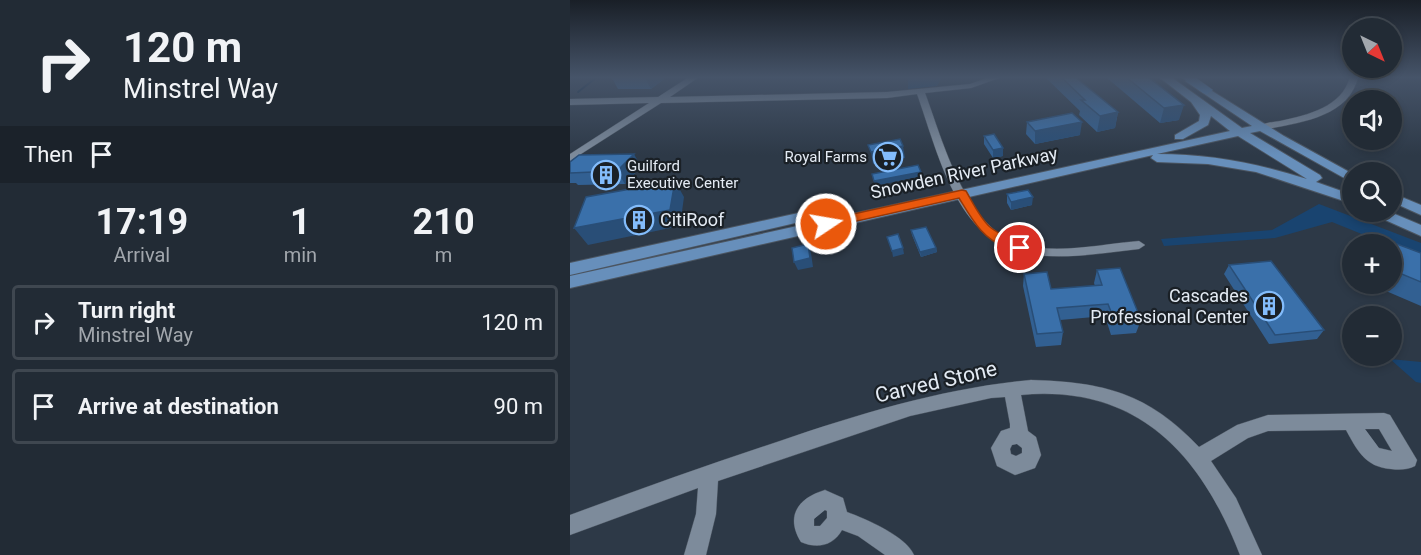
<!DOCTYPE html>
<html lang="en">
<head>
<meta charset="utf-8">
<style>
  :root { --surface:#222b35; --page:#2e3741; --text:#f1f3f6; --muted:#a2a7ad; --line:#3f4750 }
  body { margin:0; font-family:Roboto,sans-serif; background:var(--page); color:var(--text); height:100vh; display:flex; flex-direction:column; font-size:22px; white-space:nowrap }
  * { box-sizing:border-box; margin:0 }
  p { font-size:20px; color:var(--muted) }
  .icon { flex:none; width:33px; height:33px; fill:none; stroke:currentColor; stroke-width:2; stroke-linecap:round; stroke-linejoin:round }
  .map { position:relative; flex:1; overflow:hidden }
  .side { display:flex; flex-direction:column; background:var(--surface); width:570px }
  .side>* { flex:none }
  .banner { background:#222b35; color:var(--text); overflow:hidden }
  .needle { width:39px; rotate:137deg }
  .buttons { position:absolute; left:772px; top:18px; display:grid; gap:12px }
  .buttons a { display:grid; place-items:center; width:60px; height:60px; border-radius:50%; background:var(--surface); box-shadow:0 3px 9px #0003,0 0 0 2px var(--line); font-size:30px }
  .pin { position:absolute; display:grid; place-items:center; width:51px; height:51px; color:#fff; margin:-26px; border:3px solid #fff; border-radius:50%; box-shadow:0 2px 6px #0007 }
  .me { position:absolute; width:66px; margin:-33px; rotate:78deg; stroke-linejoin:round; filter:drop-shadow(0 0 4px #0008) }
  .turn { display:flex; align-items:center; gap:21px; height:126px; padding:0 24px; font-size:27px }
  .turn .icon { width:78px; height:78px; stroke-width:2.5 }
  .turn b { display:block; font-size:42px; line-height:51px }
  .then { display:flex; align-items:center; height:57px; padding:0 24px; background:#0003; gap:12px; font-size:22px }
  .eta { display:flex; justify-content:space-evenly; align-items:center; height:102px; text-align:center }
  .eta b { font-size:36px; font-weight:700; line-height:42px }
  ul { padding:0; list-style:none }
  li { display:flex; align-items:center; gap:18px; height:75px; margin:0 12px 9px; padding:0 12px; border:3px solid var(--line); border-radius:6px }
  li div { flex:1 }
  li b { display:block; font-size:22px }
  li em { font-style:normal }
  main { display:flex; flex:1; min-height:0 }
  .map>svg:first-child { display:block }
</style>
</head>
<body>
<main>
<section class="side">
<div class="banner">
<div class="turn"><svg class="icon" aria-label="right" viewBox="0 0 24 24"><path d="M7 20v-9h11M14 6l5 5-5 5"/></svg><div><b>120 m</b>Minstrel Way</div></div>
<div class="then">Then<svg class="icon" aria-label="arrive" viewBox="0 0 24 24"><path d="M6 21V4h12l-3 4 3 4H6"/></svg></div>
</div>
<div class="eta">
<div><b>17:19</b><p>Arrival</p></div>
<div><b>1</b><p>min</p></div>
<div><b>210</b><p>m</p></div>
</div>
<ul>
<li><svg class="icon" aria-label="right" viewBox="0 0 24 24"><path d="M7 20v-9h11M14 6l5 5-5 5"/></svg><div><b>Turn right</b><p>Minstrel Way</p></div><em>120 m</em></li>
<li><svg class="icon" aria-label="arrive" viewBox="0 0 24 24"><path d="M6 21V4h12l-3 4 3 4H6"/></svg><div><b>Arrive at destination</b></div><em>90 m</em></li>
</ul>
</section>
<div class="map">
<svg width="851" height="555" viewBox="0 0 851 555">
  <rect width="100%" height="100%" fill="#2d3947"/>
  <path fill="#194470" d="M338,77h34l-5,9 -29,3z
    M749,204l102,39v15l-89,-36 -57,16 -111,8 -3,-7 111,-9z
    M820,359l31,3v21l-5,-1z"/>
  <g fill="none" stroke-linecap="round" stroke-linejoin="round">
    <path stroke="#03203c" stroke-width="2" d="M8,92l19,-15"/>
    <g stroke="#4b5561" stroke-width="1">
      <path id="minor" d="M119,77h10l-29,20 217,-5 83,-8 20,-7h12l-31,11 -46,5c18,48 40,135 95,151 37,11 81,0 119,-3l6,4 -6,4c-35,4 -70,10 -105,6 -77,-9 -95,-100 -117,-161l-30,4 -226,5 -91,58v-7l79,-51 -79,2v-6l88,-2z
        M780,77h8c-9,41 -61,46 -96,53l-5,-3c7,-4 15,-5 23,-6 28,-6 62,-14 70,-44z
        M461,380c73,2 117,13 168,67l38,-22 31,-10 116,-2 6,2 27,45 -2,6c-8,4 -16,4 -24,3 -26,-2 -34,-19 -45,-39l-78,1 -20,7 -37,23 25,37 26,57h-22c-39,-101 -103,-171 -219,-160l7,36 8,6 5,18 -6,13 -20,7 -18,-9 -6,-18 10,-17 9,-3v-4l-5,-27 -14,1 -81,18 -192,65 -2,33 -10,41h-22l12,-41 2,-26 -128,47v-20c70,-26 140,-51 210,-74 82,-28 165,-53 251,-61zM795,429h14l13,22 -13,-3zM447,444l5,4v5l-6,3 -5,-2 -1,-5 2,-4z
        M255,490l18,8 4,14c19,7 59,24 67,43h-29l-27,-19 -16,-6c-9,16 -25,19 -41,12 -16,-26 -3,-44 24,-52zM255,510l2,1v7l-7,8h-6v-7z"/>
    </g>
    <g stroke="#4b5561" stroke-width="2">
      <path id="major" d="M589,77h12l71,51 10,-2 -67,-45 8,-2 91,57 69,38v9l-93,-52 -10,2 70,42 2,3 -6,4 37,13v9l-97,-32 -48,-8 -51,-2 -6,-4 2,-3 -583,133v-12l660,-145 -19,-15 -3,9 -25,14h-8v-4l24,-14 1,-6 -9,-13zM668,136l69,43c-50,-16 -98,-25 -150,-25z
        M822,193l29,12v10l-29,-13z
        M242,210l5,2 2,3 -2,3 -247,57v-12z
        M802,212h18l31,13v11l-47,-21z"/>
    </g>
    <g stroke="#4b5561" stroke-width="1">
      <path id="highway" d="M611,77h14l18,13 -6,4 -4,-1z"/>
    </g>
    <use href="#minor" fill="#7d8b9b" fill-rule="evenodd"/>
    <use href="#major" fill="#678fbb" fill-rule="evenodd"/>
    <use href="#highway" fill="#5892d1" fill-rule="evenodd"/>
  </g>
  <path fill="#326092" d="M42,77h51l1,2 -13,10h-33l-6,-11z
    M475,77h30l43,35 -3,16 -18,4 -18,-17 1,-4z
    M536,77h42l31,43 -19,3z
    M457,122l53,13 -45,9 -9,-10z
    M414,136l19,20 -10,2 -9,-14z
    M0,162l71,5 -16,17 -47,1 -2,-2h-6z
    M437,194l25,11 -21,5 -4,-7z
    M341,230l25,18 1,4 -16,5 -9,-22z
    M827,244l24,9v53l-49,-21v-1h20v-34z
    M659,265l95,65 -7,9 -48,5 -45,-70z
    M527,270l44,50 -5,13 -25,2 -6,-19 -45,4 3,12 -2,13 -25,2 -13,-61 1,-12 27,15 44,-3 -1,-3z"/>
  <path fill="#294e77" d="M76,77h17l1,2 -13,10 -6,-11z
    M614,105l-5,15 -19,3 4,-15z
    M548,112l-3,16 -18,4 3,-16z
    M512,122l-2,13 -45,9v-13z
    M333,146l2,12 -32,6 -2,-12z
    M433,148v8l-10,2v-8z
    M64,154l7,13 -16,17 -8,-13z
    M351,172l1,4 -47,10 -1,-5z
    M105,181l9,16 -4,29 -92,19 -14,-17z
    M463,197l-1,8 -21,5v-8z
    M238,244l3,9 2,14 -15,3 -4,-8z
    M333,248l1,6 -11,3 -1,-6z
    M366,248l1,4 -16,5 -1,-5z"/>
  <path fill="#3a70aa" stroke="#294e77" stroke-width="1.5" d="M42,77h34l-34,1z
    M491,77h14l43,35 -18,4 -19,-16h4z
    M556,77h22l36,28 -20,3z
    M502,113l10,9 -47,9 -8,-9z
    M424,134l9,14 -10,2 -9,-14z
    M330,139l3,7 -32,6 -3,-7z
    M64,154l-17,17 -47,2v-11l9,-7z
    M348,165l3,7 -47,9 -2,-7z
    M105,181l-5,29 -96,18 12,-31z
    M458,190l5,7 -22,5 -4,-8z
    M356,227l10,21 -16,4 -9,-22z
    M328,234l5,14 -11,3 -5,-14z
    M238,244l2,14 -16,4 -2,-14z
    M827,244l24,9v29l-29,-12v-15z
    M701,261l53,69 -49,5 -46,-70z
    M550,268l21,52 -26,2 -7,-18 -51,4 6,24 -26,2 -13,-60 23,-2 4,17 51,-4 -5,-15z"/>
  <linearGradient id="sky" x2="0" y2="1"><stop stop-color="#191f27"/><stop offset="0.5" stop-color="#465469"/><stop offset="1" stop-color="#465469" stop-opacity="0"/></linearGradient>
  <rect width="851" height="155" fill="url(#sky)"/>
  <path fill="#ea580c" stroke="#983908" stroke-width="1.5" d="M392,190l4,1c7,12 14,27 24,36 10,9 29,13 37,21l-2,3c-7,2 -12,-1 -18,-3 -25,-9 -35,-29 -48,-50l-133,30 -6,-4 6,-4z"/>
  <defs>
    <g id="supermarket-ring" transform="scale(1.5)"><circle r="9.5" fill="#1a2026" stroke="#83bcfb" stroke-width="1.5"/><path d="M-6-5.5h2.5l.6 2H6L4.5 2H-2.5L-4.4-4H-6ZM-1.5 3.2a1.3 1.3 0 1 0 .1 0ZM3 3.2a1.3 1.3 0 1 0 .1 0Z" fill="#83bcfb"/></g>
    <g id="building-ring" transform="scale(1.5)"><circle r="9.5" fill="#1a2026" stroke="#83bcfb" stroke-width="1.5"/><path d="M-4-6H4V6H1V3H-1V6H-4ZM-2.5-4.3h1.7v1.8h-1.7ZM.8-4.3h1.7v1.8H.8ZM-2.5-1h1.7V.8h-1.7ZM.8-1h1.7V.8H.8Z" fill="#83bcfb"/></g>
  </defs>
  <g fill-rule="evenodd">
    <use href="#supermarket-ring" x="318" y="157"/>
    <use href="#building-ring" x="36" y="175"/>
    <use href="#building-ring" x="69" y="220"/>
    <use href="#building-ring" x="699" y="306"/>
  </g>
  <g text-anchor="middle" stroke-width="4.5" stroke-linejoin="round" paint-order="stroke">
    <g font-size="15" fill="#e4ebf4" stroke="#1a2026" text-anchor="end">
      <text x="297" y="162">Royal Farms</text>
      <text x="57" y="171" text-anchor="start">Guilford<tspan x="57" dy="17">Executive Center</tspan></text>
    </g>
    <g font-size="18" fill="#e4ebf4" stroke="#1a2026">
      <text transform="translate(394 173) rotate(-12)" y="6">Snowden River Parkway</text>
    </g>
    <g font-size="18" fill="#e4ebf4" stroke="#1a2026" text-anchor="start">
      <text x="90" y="226">CitiRoof</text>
      <text x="678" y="302" text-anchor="end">Cascades<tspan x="678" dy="21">Professional Center</tspan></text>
    </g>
    <g font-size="21" fill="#e4ebf4" stroke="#1a2026">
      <text transform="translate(366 382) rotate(-13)" y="7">Carved Stone</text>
    </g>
  </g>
</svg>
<div class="buttons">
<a><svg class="needle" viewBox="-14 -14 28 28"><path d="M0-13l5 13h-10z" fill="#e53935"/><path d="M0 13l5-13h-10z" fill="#a2a7ad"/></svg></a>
<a><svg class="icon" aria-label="sound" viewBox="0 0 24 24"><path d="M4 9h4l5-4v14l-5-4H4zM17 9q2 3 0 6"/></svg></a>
<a><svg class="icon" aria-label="search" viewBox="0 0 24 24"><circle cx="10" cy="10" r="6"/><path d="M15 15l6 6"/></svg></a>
<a>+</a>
<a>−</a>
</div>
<div class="pin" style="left:450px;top:248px;background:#d93025"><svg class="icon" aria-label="arrive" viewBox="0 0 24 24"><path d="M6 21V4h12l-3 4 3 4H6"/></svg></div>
<svg class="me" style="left:256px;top:224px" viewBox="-20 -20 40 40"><circle r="17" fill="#ea580c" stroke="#fff" stroke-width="3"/><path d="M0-11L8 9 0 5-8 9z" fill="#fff"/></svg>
</div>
</main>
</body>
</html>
